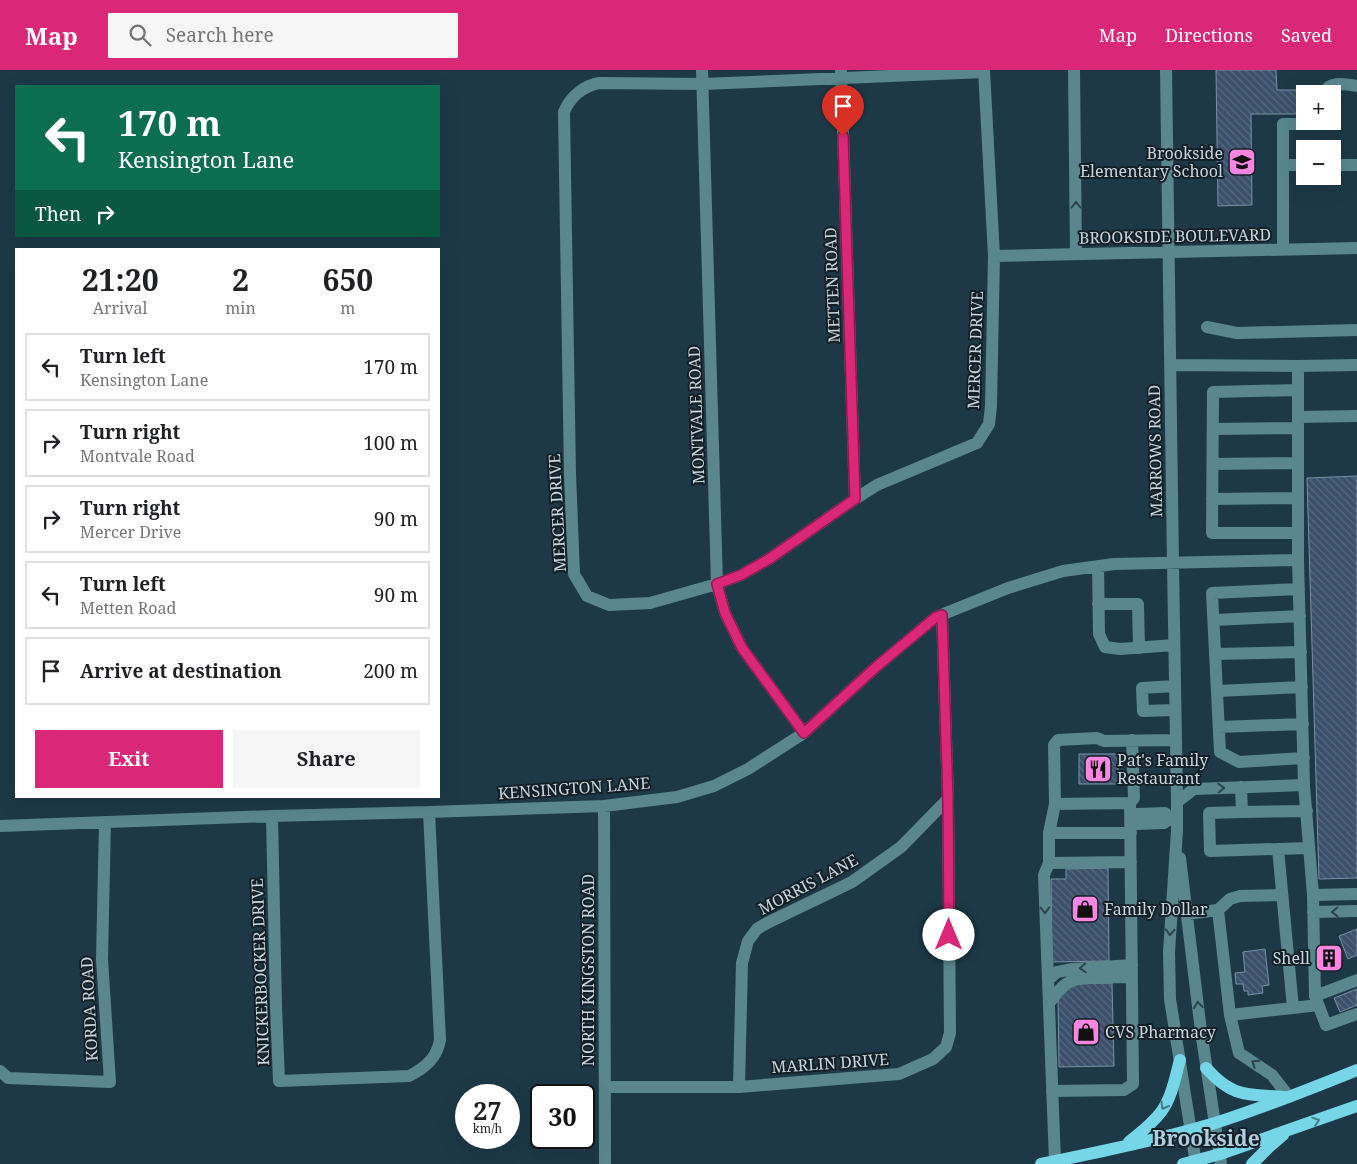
<!DOCTYPE html>
<html lang="en">
<head>
<meta charset="utf-8">
<style>
  :root { --surface:#fff; --page:#f6f6f6; --text:#202124; --muted:#757577; --line:#e0e0e0; --accent:#db2777 }
  body { margin:0; font-family:"Noto Serif",serif; background:var(--page); color:var(--text); height:100vh; display:flex; flex-direction:column; font-size:19px; white-space:nowrap }
  * { box-sizing:border-box; margin:0 }
  p { font-size:16px; color:var(--muted) }
  .icon { flex:none; width:28px; height:28px; fill:none; stroke:currentColor; stroke-width:2; stroke-linecap:round; stroke-linejoin:round }
  .map { position:relative; flex:1; overflow:hidden }
  .sheet { position:absolute; left:15px; top:178px; width:425px; height:550px; display:flex; flex-direction:column; background:var(--surface); border-radius:0px; box-shadow:0 5px 20px #0002 }
  .sheet>* { flex:none }
  .top-card { position:absolute; left:15px; top:15px; width:425px; height:152px; border-radius:0px; box-shadow:0 5px 20px #0002; background:#0b6e4f; color:#fff; overflow:hidden }
  .tools { position:absolute; left:1296px; top:15px; display:grid; gap:10px }
  .tools a { display:grid; place-items:center; width:45px; height:45px; border-radius:0px; background:var(--surface); box-shadow:0 5px 20px #0002; font-size:25px }
  .speed { position:absolute; left:455px; top:1014px; display:flex; gap:10px; font-size:25px; font-weight:700; text-align:center }
  .speed>* { display:grid; place-content:center; width:65px; height:65px; border-radius:50%; background:var(--surface); box-shadow:0 5px 20px #0002; line-height:1 }
  .speed small { font-size:12px; font-weight:400 }
  .speed .limit { border:2px solid #111; border-radius:8px; background:#fff; color:#111 }
  .pin { position:absolute; display:grid; place-items:center; width:42px; height:42px; color:#fff; margin:-51px -21px; border-radius:50% 50% 50% 0; rotate:-45deg; box-shadow:0 0 5px #0007 }
  .pin .icon { rotate:45deg }
  .me { position:absolute; width:55px; margin:-28px; rotate:0deg; stroke-linejoin:round; filter:drop-shadow(0 0 4px #0008) }
  .turn { display:flex; align-items:center; gap:18px; height:105px; padding:0 20px; font-size:22px }
  .turn .icon { width:65px; height:65px; stroke-width:2.5 }
  .turn b { display:block; font-size:35px; line-height:42px }
  .then { display:flex; align-items:center; height:48px; padding:0 20px; background:#0003; gap:10px; font-size:19px }
  .eta { display:flex; justify-content:space-evenly; align-items:center; height:85px; text-align:center }
  .eta b { font-size:30px; font-weight:700; line-height:35px }
  .button { display:flex; gap:10px; margin-top:auto; padding:10px 20px }
  .button a { flex:1; height:58px; border-radius:0px; background:var(--accent); color:#fff; font-size:20px; font-weight:700; line-height:58px; text-align:center }
  .button a+a { background:var(--page); color:var(--text) }
  ul { padding:0; list-style:none }
  li { display:flex; align-items:center; gap:15px; height:68px; margin:0 10px 8px; padding:0 10px; border:2px solid var(--line); border-radius:0px }
  li div { flex:1 }
  li b { display:block; font-size:19px }
  li em { font-style:normal }
  header { display:flex; align-items:center; gap:30px; box-sizing:border-box; height:70px; padding:0 25px; background:var(--accent); color:#fff }
  header strong { font-size:24px }
  nav { display:flex; gap:28px; margin-inline-start:auto; font-size:18px }
  .search { width:350px; height:45px; background:var(--page); display:flex; align-items:center; gap:12px; box-sizing:border-box; padding:0 18px; border-radius:0px; color:var(--muted); font-size:19px }
  .map>svg:first-child { display:block }
</style>
</head>
<body>
<header>
<strong>Map</strong>
<div class="search"><svg class="icon" aria-label="search" viewBox="0 0 24 24"><circle cx="10" cy="10" r="6"/><path d="M15 15l6 6"/></svg>Search here</div>
<nav><a>Map</a><a>Directions</a><a>Saved</a></nav>
</header>
<div class="map">
<svg width="1357" height="1094" viewBox="0 0 1357 1094">
  <defs>
    <pattern id="building-back-hatch" width="6" height="6" patternUnits="userSpaceOnUse" patternTransform="scale(1.25)"><rect width="6" height="6" fill="#3b516b"/><path d="M-1 5l2 2M0 0l6 6M5-1l2 2" fill="none" stroke="#566980"/></pattern>
  </defs>
  <rect width="100%" height="100%" fill="#1d3947"/>
  <path fill="url(#building-back-hatch)" stroke="#7b8fa6" d="M1216,0h60l1,20h28v24h-54l1,91 -34,1z
    M1357,406v402l-38,1 -12,-401z
    M1079,684h39v30h-39z
    M1108,798l1,93 -57,1 -1,-83h15v-10z
    M1357,859v26l-9,4 -9,-23z
    M1322,875h14v26h-14z
    M1265,879l4,36 -7,1 1,7 -15,2v-4h-4l-1,-7h-7l-1,-11 10,-1 -2,-20z
    M1112,913l2,83 -55,1 -1,-68 13,-15z
    M1357,919v16l-17,7 -6,-14z"/>
  <g fill="none" stroke-linecap="round" stroke-linejoin="round">
    <path stroke="#5a868e" stroke-width="12" d="M702,0l15,514 8,29 17,35 62,85
      M984,0l10,186 -3,150 -2,18 -12,19 -100,42 -22,14 -86,60 -28,16 -24,9 -67,19 -41,2 -22,-9 -13,-22 -4,-100 -6,-362c6,-15 19,-26 35,-29l104,1 281,-12
      M1074,0l2,184
      M1166,0l7,494 4,238v29l-8,121 1,47 26,165
      M841,1l14,428
      M1323,24c6,-14 22,-10 34,-8
      M1283,95h22
      M1332,95h25
      M1283,179v-125h19l3,-3
      M994,186l363,-8
      M1207,257l30,6 120,-3
      M1170,295l128,1
      M1298,347l59,-1
      M1213,359l85,-1
      M1213,394l85,-1
      M1212,429l86,-1
      M1298,463h-86l1,-141 85,-2
      M1298,490l6,225 9,110 44,-1
      M1098,496l1,68 6,13 15,2 54,-4
      M1299,519l-87,4 8,159 19,10 65,-4
      M1098,534h40l1,44
      M1214,550l86,-4
      M1215,584l86,-2
      M1175,616l-33,2 1,23 32,-1
      M1217,621l85,-4
      M1219,657l84,-3
      M1241,717l1,25 -33,1 1,38 99,-3
      M1177,732l17,-13 110,-4
      M1055,734l-1,-59 4,-5 39,-2 7,3 71,-1
      M604,736l1,358
      M1242,742l65,-1
      M272,746l4,191 3,74 130,-5c16,-8 28,-18 31,-36l-11,-228
      M1131,749l5,5 28,-1 5,-4 7,-1
      M1131,749l6,-5 28,-1 4,6
      M0,756l272,-10 157,-4 175,-6 73,-9 37,-11 34,-17 56,-36 72,-66 60,-50 72,-29 55,-17 51,-7 184,-4v-194l59,-1
      M1049,763l6,-29 75,-1 4,-5 -2,-58
      M1180,788l21,173 20,133
      M1049,793l82,-1
      M1282,825l-42,1 -10,3 -12,11 12,105 9,38 33,22 17,22
      M1313,825l2,101 11,29 31,-11
      M1313,842l44,-1
      M1187,844l31,-4
      M1048,910l-4,-105 5,-12v-30h82
      M1315,926l42,-16
      M1049,933c6,-7 13,-19 23,-22 12,-5 45,-3 60,-4
      M1293,938l25,-3
      M1230,945l63,-7 -15,-159
      M0,1001l8,7 102,4 -8,-123 3,-137
      M605,1017h134l160,-13 34,-15 13,-12 4,-14 -2,-234 -6,-184
      M739,1017l3,-124 6,-22 9,-12 10,-6 85,-41 49,-35 47,-48
      M1052,1021l72,-1 9,-6 -3,-281
      M1055,1091l-7,-181 9,-8 16,-3 59,-4"/>
    <path stroke="#76d6e8" stroke-width="12" d="M1206,998c27,30 40,26 78,29
      M1129,1072c11,-9 23,-18 32,-30 11,-15 14,-34 19,-52
      M1041,1094c58,-12 117,-24 174,-41 48,-15 95,-34 142,-53
      M1183,1094l37,-10 137,-48
      M1252,1094l17,-17 14,-12"/>
  </g>
  <defs><path id="oneway-chevron" d="M-2-3.5L2.5 0L-2 3.5" fill="none" stroke-width="1.6" stroke-linecap="round" stroke-linejoin="round" transform="scale(1.25)"/></defs>
  <g stroke="#2c434a">
    <use href="#oneway-chevron" transform="translate(1076 135) rotate(-90)"/>
    <use href="#oneway-chevron" transform="translate(1221 718) rotate(-2)"/>
    <use href="#oneway-chevron" transform="translate(1045 840) rotate(88)"/>
    <use href="#oneway-chevron" transform="translate(1335 842) rotate(179)"/>
    <use href="#oneway-chevron" transform="translate(1170 862) rotate(93)"/>
    <use href="#oneway-chevron" transform="translate(1083 898) rotate(177)"/>
    <use href="#oneway-chevron" transform="translate(1198 935) rotate(-97)"/>
    <use href="#oneway-chevron" transform="translate(1255 993) rotate(-146)"/>
  </g>
  <g stroke="#447a86">
    <use href="#oneway-chevron" transform="translate(1164 1036) rotate(120)"/>
    <use href="#oneway-chevron" transform="translate(1316 1051) rotate(-19)"/>
  </g>
  <g fill="none" stroke-linecap="round" stroke-linejoin="round">
    <g stroke="#8e194d" stroke-width="12">
      <path id="route" d="M843,66l12,363 -86,60 -28,16 -24,9 8,29 17,35 62,85 72,-66 60,-50 6,-2 6,184 1,136"/>
    </g>
    <use href="#route" stroke="#db2777" stroke-width="9"/>
  </g>
  <defs>
    <g id="school-square" transform="scale(1.4375)"><rect x="-9" y="-9" width="18" height="18" rx="4" fill="#fd86e2" stroke="#131f25"/><path d="M0-5L7-2L0 1L-7-2ZM-4 1L0 2.5L4 1V4Q0 6-4 4Z" fill="#111"/></g>
    <g id="restaurant-square" transform="scale(1.4375)"><rect x="-9" y="-9" width="18" height="18" rx="4" fill="#fd86e2" stroke="#131f25"/><path d="M-5-6h1v4h1v-4h1v4h1v-4h1v5L-1.5 .5V6h-2V.5L-5-1ZM5-6V6H3V1.5H1.5Q1.5-4 5-6Z" fill="#111"/></g>
    <g id="shop-square" transform="scale(1.4375)"><rect x="-9" y="-9" width="18" height="18" rx="4" fill="#fd86e2" stroke="#131f25"/><path d="M-5-2.5h2.3a2.7 3.5 0 0 1 5.4 0H5L5.5 6h-11ZM-1.5-2.5h3a1.5 2.3 0 0 0-3 0Z" fill="#111"/></g>
    <g id="building-square" transform="scale(1.4375)"><rect x="-9" y="-9" width="18" height="18" rx="4" fill="#fd86e2" stroke="#131f25"/><path d="M-4-6H4V6H1V3H-1V6H-4ZM-2.5-4.3h1.7v1.8h-1.7ZM.8-4.3h1.7v1.8H.8ZM-2.5-1h1.7V.8h-1.7ZM.8-1h1.7V.8H.8Z" fill="#111"/></g>
  </defs>
  <g fill-rule="evenodd">
    <use href="#school-square" x="1242" y="92"/>
    <use href="#restaurant-square" x="1098" y="699"/>
    <use href="#shop-square" x="1085" y="839"/>
    <use href="#building-square" x="1329" y="888"/>
    <use href="#shop-square" x="1086" y="962"/>
  </g>
  <g text-anchor="middle" stroke-width="4" stroke-linejoin="round" paint-order="stroke">
    <g font-size="16" fill="#c6d6df" stroke="#131f25" text-anchor="start">
      <text x="1223" y="89" text-anchor="end">Brookside<tspan x="1223" dy="18">Elementary School</tspan></text>
      <text x="1117" y="696">Pat's Family<tspan x="1117" dy="18">Restaurant</tspan></text>
      <text x="1104" y="845">Family Dollar</text>
      <text x="1310" y="894" text-anchor="end">Shell</text>
      <text x="1105" y="968">CVS Pharmacy</text>
    </g>
    <g font-size="16" fill="#c6d6df" stroke="#131f25">
      <text transform="translate(1175 166) rotate(-1)" y="6">BROOKSIDE BOULEVARD</text>
      <text transform="translate(832 215) rotate(-92)" y="6">METTEN ROAD</text>
      <text transform="translate(975 280) rotate(-88)" y="6">MERCER DRIVE</text>
      <text transform="translate(696 345) rotate(-92)" y="6">MONTVALE ROAD</text>
      <text transform="translate(1155 381) rotate(-91)" y="6">MARROWS ROAD</text>
      <text transform="translate(557 443) rotate(-93)" y="6">MERCER DRIVE</text>
      <text transform="translate(574 718) rotate(-4)" y="6">KENSINGTON LANE</text>
      <text transform="translate(808 814) rotate(-28)" y="6">MORRIS LANE</text>
      <text transform="translate(588 900) rotate(-90)" y="6">NORTH KINGSTON ROAD</text>
      <text transform="translate(260 902) rotate(-92)" y="6">KNICKERBOCKER DRIVE</text>
      <text transform="translate(89 939) rotate(-93)" y="6">KORDA ROAD</text>
      <text transform="translate(830 993) rotate(-4)" y="6">MARLIN DRIVE</text>
    </g>
    <g font-size="21" font-weight="bold" fill="#adcedf" stroke="#131f25">
      <text x="1206" y="1076">Brookside</text>
    </g>
  </g>
</svg>
<div class="tools">
<a>+</a>
<a>−</a>
</div>
<div class="speed"><div>27<small>km/h</small></div><div class="limit">30</div></div>
<div class="pin" style="left:843px;top:66px;background:#d93025"><svg class="icon" aria-label="arrive" viewBox="0 0 24 24"><path d="M6 21V4h12l-3 4 3 4H6"/></svg></div>
<svg class="me" style="left:949px;top:865px" viewBox="-20 -20 40 40"><circle r="19" fill="#fff"/><path d="M0-13L10 11 0 6-10 11z" fill="#db2777"/></svg>
<div class="top-card">
<div class="turn"><svg class="icon" aria-label="left" viewBox="0 0 24 24"><path d="M17 20v-9H6M10 6l-5 5 5 5"/></svg><div><b>170 m</b>Kensington Lane</div></div>
<div class="then">Then<svg class="icon" aria-label="right" viewBox="0 0 24 24"><path d="M7 20v-9h11M14 6l5 5-5 5"/></svg></div>
</div>
<section class="sheet">
<div class="eta">
<div><b>21:20</b><p>Arrival</p></div>
<div><b>2</b><p>min</p></div>
<div><b>650</b><p>m</p></div>
</div>
<ul>
<li><svg class="icon" aria-label="left" viewBox="0 0 24 24"><path d="M17 20v-9H6M10 6l-5 5 5 5"/></svg><div><b>Turn left</b><p>Kensington Lane</p></div><em>170 m</em></li>
<li><svg class="icon" aria-label="right" viewBox="0 0 24 24"><path d="M7 20v-9h11M14 6l5 5-5 5"/></svg><div><b>Turn right</b><p>Montvale Road</p></div><em>100 m</em></li>
<li><svg class="icon" aria-label="right" viewBox="0 0 24 24"><path d="M7 20v-9h11M14 6l5 5-5 5"/></svg><div><b>Turn right</b><p>Mercer Drive</p></div><em>90 m</em></li>
<li><svg class="icon" aria-label="left" viewBox="0 0 24 24"><path d="M17 20v-9H6M10 6l-5 5 5 5"/></svg><div><b>Turn left</b><p>Metten Road</p></div><em>90 m</em></li>
<li><svg class="icon" aria-label="arrive" viewBox="0 0 24 24"><path d="M6 21V4h12l-3 4 3 4H6"/></svg><div><b>Arrive at destination</b></div><em>200 m</em></li>
</ul>
<div class="button"><a>Exit</a><a>Share</a></div>
</section>
</div>
</body>
</html>
